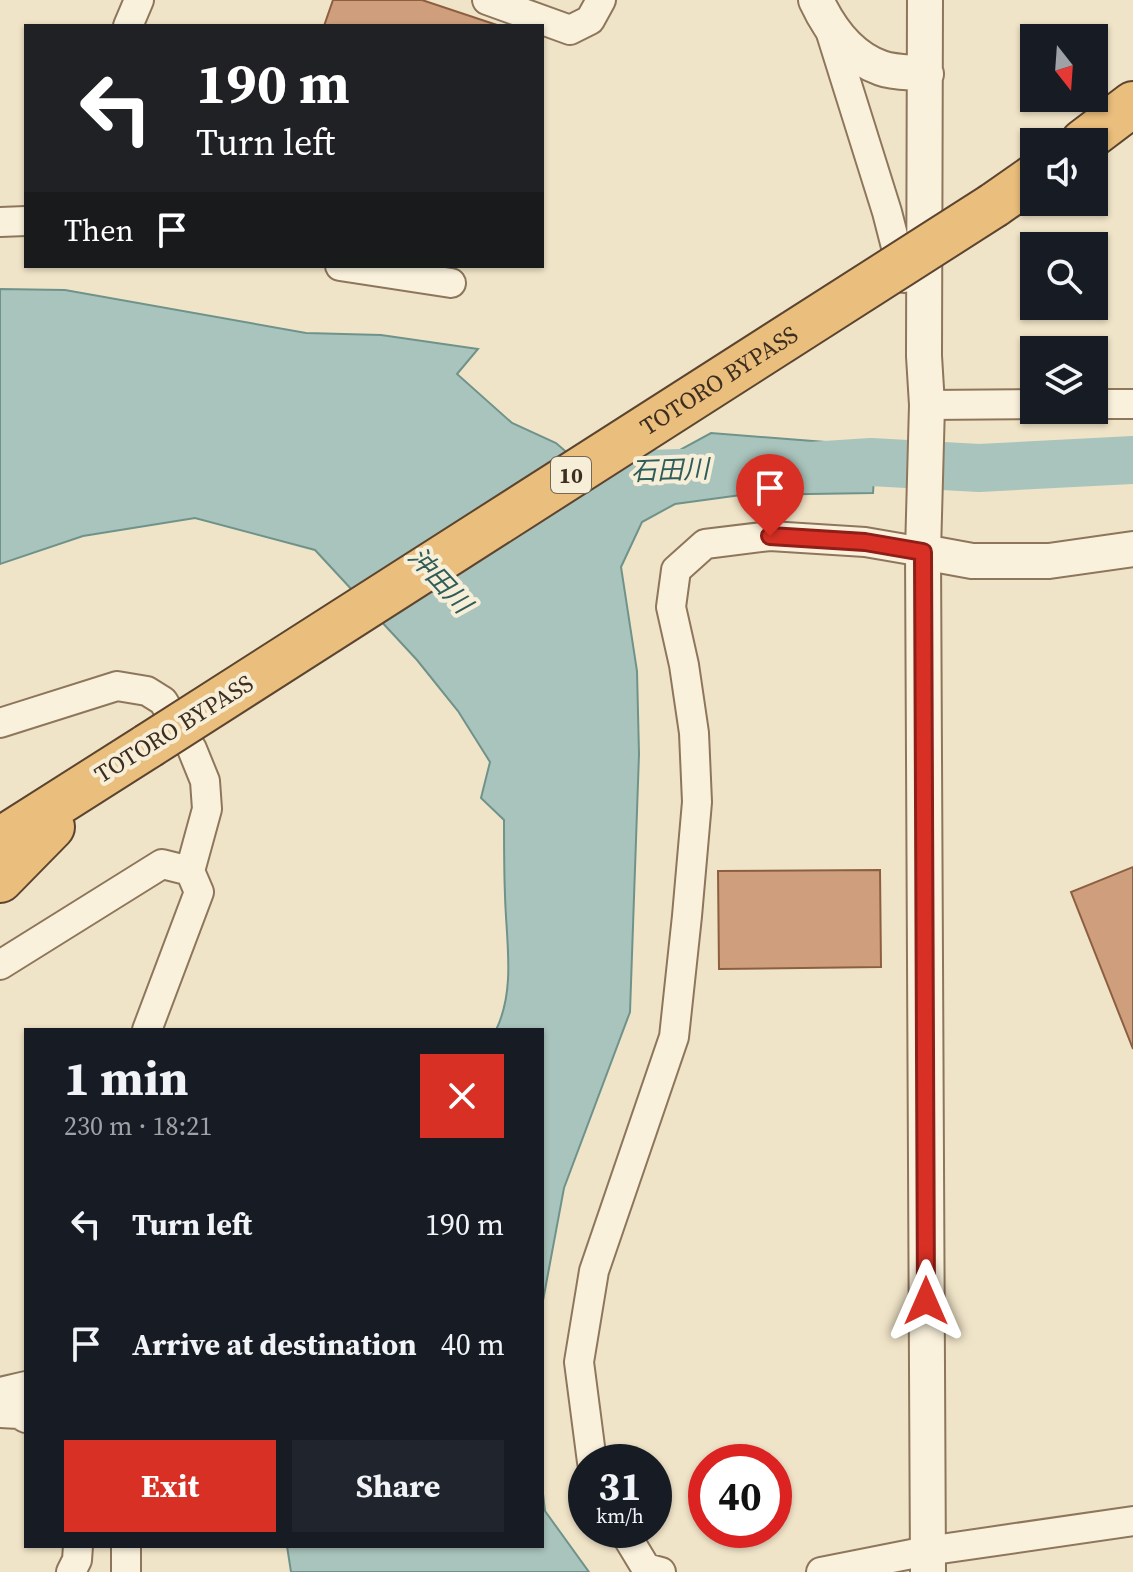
<!DOCTYPE html>
<html lang="en">
<head>
<meta charset="utf-8">
<style>
  :root { --surface:#171b24; --page:#20242c; --text:#f1f3f6; --muted:#9ea1a6; --accent:#d93025 }
  body { margin:0; font-family:"Source Serif 4","Noto Sans JP",serif; background:var(--page); color:var(--text); height:100vh; display:flex; flex-direction:column; font-size:30px; white-space:nowrap }
  * { box-sizing:border-box; margin:0 }
  p { font-size:26px; color:var(--muted) }
  .icon { flex:none; width:44px; height:44px; fill:none; stroke:currentColor; stroke-width:2; stroke-linecap:round; stroke-linejoin:round }
  .map { position:relative; flex:1; overflow:hidden }
  .details { position:absolute; left:24px; top:1028px; width:520px; height:520px; display:flex; flex-direction:column; background:var(--surface); border-radius:0px; box-shadow:0 2px 6px #0004 }
  .details>* { flex:none }
  .hud { position:absolute; left:24px; top:24px; width:520px; height:244px; border-radius:0px; box-shadow:0 2px 6px #0004; background:#202124; color:#fff; overflow:hidden }
  .needle { width:52px; rotate:163deg }
  .fabs { position:absolute; left:1020px; top:24px; display:grid; gap:16px }
  .fabs a { display:grid; place-items:center; width:88px; height:88px; border-radius:0px; background:var(--surface); box-shadow:0 2px 6px #0004; font-size:40px }
  .speed { position:absolute; left:568px; top:1444px; display:flex; gap:16px; font-size:40px; font-weight:700; text-align:center }
  .speed>* { display:grid; place-content:center; width:104px; height:104px; border-radius:50%; background:var(--surface); box-shadow:0 2px 6px #0004; line-height:1 }
  .speed small { font-size:20px; font-weight:400 }
  .speed .limit { border:12px solid #d22; background:#fff; color:#111 }
  .pin { position:absolute; display:grid; place-items:center; width:68px; height:68px; color:#fff; margin:-82px -34px; border-radius:50% 50% 50% 0; rotate:-45deg; box-shadow:0 0 8px #0007 }
  .pin .icon { rotate:45deg }
  .me { position:absolute; width:88px; margin:-44px; rotate:0deg; stroke-linejoin:round; filter:drop-shadow(0 0 6px #0008) }
  .turn { display:flex; align-items:center; gap:28px; height:168px; padding:0 40px; font-size:36px }
  .turn .icon { width:104px; height:104px; stroke-width:2.5 }
  .turn b { display:block; font-size:56px; line-height:68px }
  .then { display:flex; align-items:center; height:76px; padding:0 40px; background:#0003; gap:16px; font-size:30px }
  .round { display:grid; place-items:center; flex:none; width:84px; height:84px; border-radius:0px; background:var(--page) }
  .overview { display:flex; align-items:center; justify-content:space-between; height:136px; padding:0 40px }
  h1 { font-size:48px; font-weight:700; line-height:60px }
  .action { display:flex; gap:16px; margin-top:auto; padding:16px 40px }
  .action a { flex:1; height:92px; border-radius:0px; background:var(--accent); color:#fff; font-size:32px; font-weight:700; line-height:92px; text-align:center }
  .action a+a { background:var(--page); color:var(--text) }
  ul { padding:0; list-style:none }
  li { display:flex; align-items:center; gap:24px; height:120px; padding:0 40px }
  li div { flex:1 }
  li b { display:block; font-size:30px }
  li em { font-style:normal }
  .map>svg:first-child { display:block }
</style>
</head>
<body>
<div class="map">
<svg width="1133" height="1572" viewBox="0 0 1133 1572">
  <rect width="100%" height="100%" fill="#f0e4c8"/>
  <path fill="#a9c4bc" stroke="#6f938a" stroke-width="2" d="M0,289l65,1 241,43 75,2 97,14 -21,25 55,49 44,20 59,51 13,-1 37,-35 46,-25 165,13 -3,47 -132,2 -66,9 -33,18 -21,45 16,104 2,83 -9,258 -66,176 -22,118v-276h-46c20,-41 10,-90 9,-135 -1,-25 -1,-50 -1,-75l-23,-22 9,-36 -32,-51 -41,-51 -102,-110 -120,-32 -112,18 -83,28z
    M542,1485l3,26 44,61h-298l-4,-26h255z"/>
  <g fill="none" stroke-linecap="round" stroke-linejoin="round">
    <path stroke="#a9c4bc" stroke-width="48" d="M810,466l61,-4 108,6 154,-8
      M547,477l166,-5"/>
  </g>
  <path fill="#cf9f7d" stroke="#8d5f41" stroke-width="2" d="M333,0h89l78,26h-176z
    M1133,867v182l-62,-157z
    M880,870l1,97 -162,2 -1,-98z"/>
  <g fill="none" stroke-linecap="round" stroke-linejoin="round">
    <g stroke="#8d765c" stroke-width="32">
      <path id="minor" d="M487,0l83,30 20,-10 11,-20
        M128,26l11,-26
        M829,27l58,185 17,66
        M0,222l26,-1
        M340,266l111,17
        M1094,404h39
        M927,405l107,-1
        M0,723l117,-37 30,5 16,10 29,48 13,32 2,28 -17,62 9,21 -52,138
        M0,965l162,-101 28,7
        M0,1392l26,-6
        M0,1413l19,1 7,4
        M592,1462l-13,-100 15,-91 80,-234 13,-121 10,-114 -3,-69 -10,-68 -13,-58 5,-37 29,-26 65,-8 95,6 58,10
        M623,1530l23,38 15,4
        M126,1546v26
        M71,1572l6,-12 1,-14
        M821,1572l106,-21 206,-30"/>
    </g>
    <g stroke="#8d765c" stroke-width="38">
      <path id="tertiary" d="M816,0c13,28 34,57 65,68 14,5 31,4 45,6
        M925,0l-1,356 3,49 -4,147 5,1020
        M923,552l49,9h77l84,-12"/>
    </g>
    <g stroke="#5b4430" stroke-width="48">
      <path id="trunk" d="M1083,142l50,-38
        M994,205l40,-28
        M0,840l148,-94
        M0,880l52,-53"/>
    </g>
    <use href="#minor" stroke="#faf1dc" stroke-width="28"/>
    <use href="#tertiary" stroke="#faf1dc" stroke-width="34"/>
    <use href="#trunk" stroke="#eabe7c" stroke-width="44"/>
    <g stroke="#5b4430" stroke-width="48" stroke-linecap="butt">
      <g id="trunk-bridge">
        <path id="s1" d="M148,746l846,-541"/>
      </g>
    </g>
    <use href="#trunk-bridge" stroke="#eabe7c" stroke-width="44"/>
  </g>
  <g fill="none" stroke-linecap="round" stroke-linejoin="round">
    <g stroke="#8d1f18" stroke-width="20">
      <path id="route" d="M770,536l95,6 58,10 3,749"/>
    </g>
    <use href="#route" stroke="#d93025" stroke-width="14"/>
  </g>
  <g text-anchor="middle" stroke-width="8" stroke-linejoin="round" paint-order="stroke">
    <rect fill="#f7eed8" stroke="#756857" stroke-width="2" x="551" y="457" width="40" height="36" rx="6"/>
    <g font-size="22" font-weight="bold" fill="#3d2e20">
      <text x="571" y="483">10</text>
    </g>
    <g font-size="24" fill="#3d2e20" stroke="#f7eed8">
      <text dy="8" stroke="none"><textPath href="#s1" startOffset="678">TOTORO BYPASS</textPath></text>
      <text transform="translate(174 729) rotate(-32)" y="8">TOTORO BYPASS</text>
    </g>
    <g font-size="26" font-style="italic" fill="#2f5d5a" stroke="#f7eed8">
      <text transform="translate(670 470) rotate(-2)" y="9">石田川</text>
      <text transform="translate(440 580) rotate(47)" y="9">沖田川</text>
    </g>
  </g>
</svg>
<div class="fabs">
<a><svg class="needle" viewBox="-14 -14 28 28"><path d="M0-13l5 13h-10z" fill="#e53935"/><path d="M0 13l5-13h-10z" fill="#9ea1a6"/></svg></a>
<a><svg class="icon" aria-label="sound" viewBox="0 0 24 24"><path d="M4 9h4l5-4v14l-5-4H4zM17 9q2 3 0 6"/></svg></a>
<a><svg class="icon" aria-label="search" viewBox="0 0 24 24"><circle cx="10" cy="10" r="6"/><path d="M15 15l6 6"/></svg></a>
<a><svg class="icon" aria-label="layers" viewBox="0 0 24 24"><path d="M12 4l9 5-9 5-9-5zM3 14l9 5 9-5"/></svg></a>
</div>
<div class="speed"><div>31<small>km/h</small></div><div class="limit">40</div></div>
<div class="pin" style="left:770px;top:536px;background:#d93025"><svg class="icon" aria-label="arrive" viewBox="0 0 24 24"><path d="M6 21V4h12l-3 4 3 4H6"/></svg></div>
<svg class="me" style="left:926px;top:1301px" viewBox="-20 -20 40 40"><path d="M0-17L14 15 0 8-14 15z" fill="#d93025" stroke="#fff" stroke-width="4"/></svg>
<div class="hud">
<div class="turn"><svg class="icon" aria-label="left" viewBox="0 0 24 24"><path d="M17 20v-9H6M10 6l-5 5 5 5"/></svg><div><b>190 m</b>Turn left</div></div>
<div class="then">Then<svg class="icon" aria-label="arrive" viewBox="0 0 24 24"><path d="M6 21V4h12l-3 4 3 4H6"/></svg></div>
</div>
<section class="details">
<div class="overview"><div><h1>1 min</h1><p>230 m · 18:21</p></div><a class="round" style="background:#d93025;color:#fff"><svg class="icon" aria-label="close" viewBox="0 0 24 24"><path d="M6 6l12 12M18 6L6 18"/></svg></a></div>
<ul>
<li><svg class="icon" aria-label="left" viewBox="0 0 24 24"><path d="M17 20v-9H6M10 6l-5 5 5 5"/></svg><div><b>Turn left</b></div><em>190 m</em></li>
<li><svg class="icon" aria-label="arrive" viewBox="0 0 24 24"><path d="M6 21V4h12l-3 4 3 4H6"/></svg><div><b>Arrive at destination</b></div><em>40 m</em></li>
</ul>
<div class="action"><a>Exit</a><a>Share</a></div>
</section>
</div>
</body>
</html>
